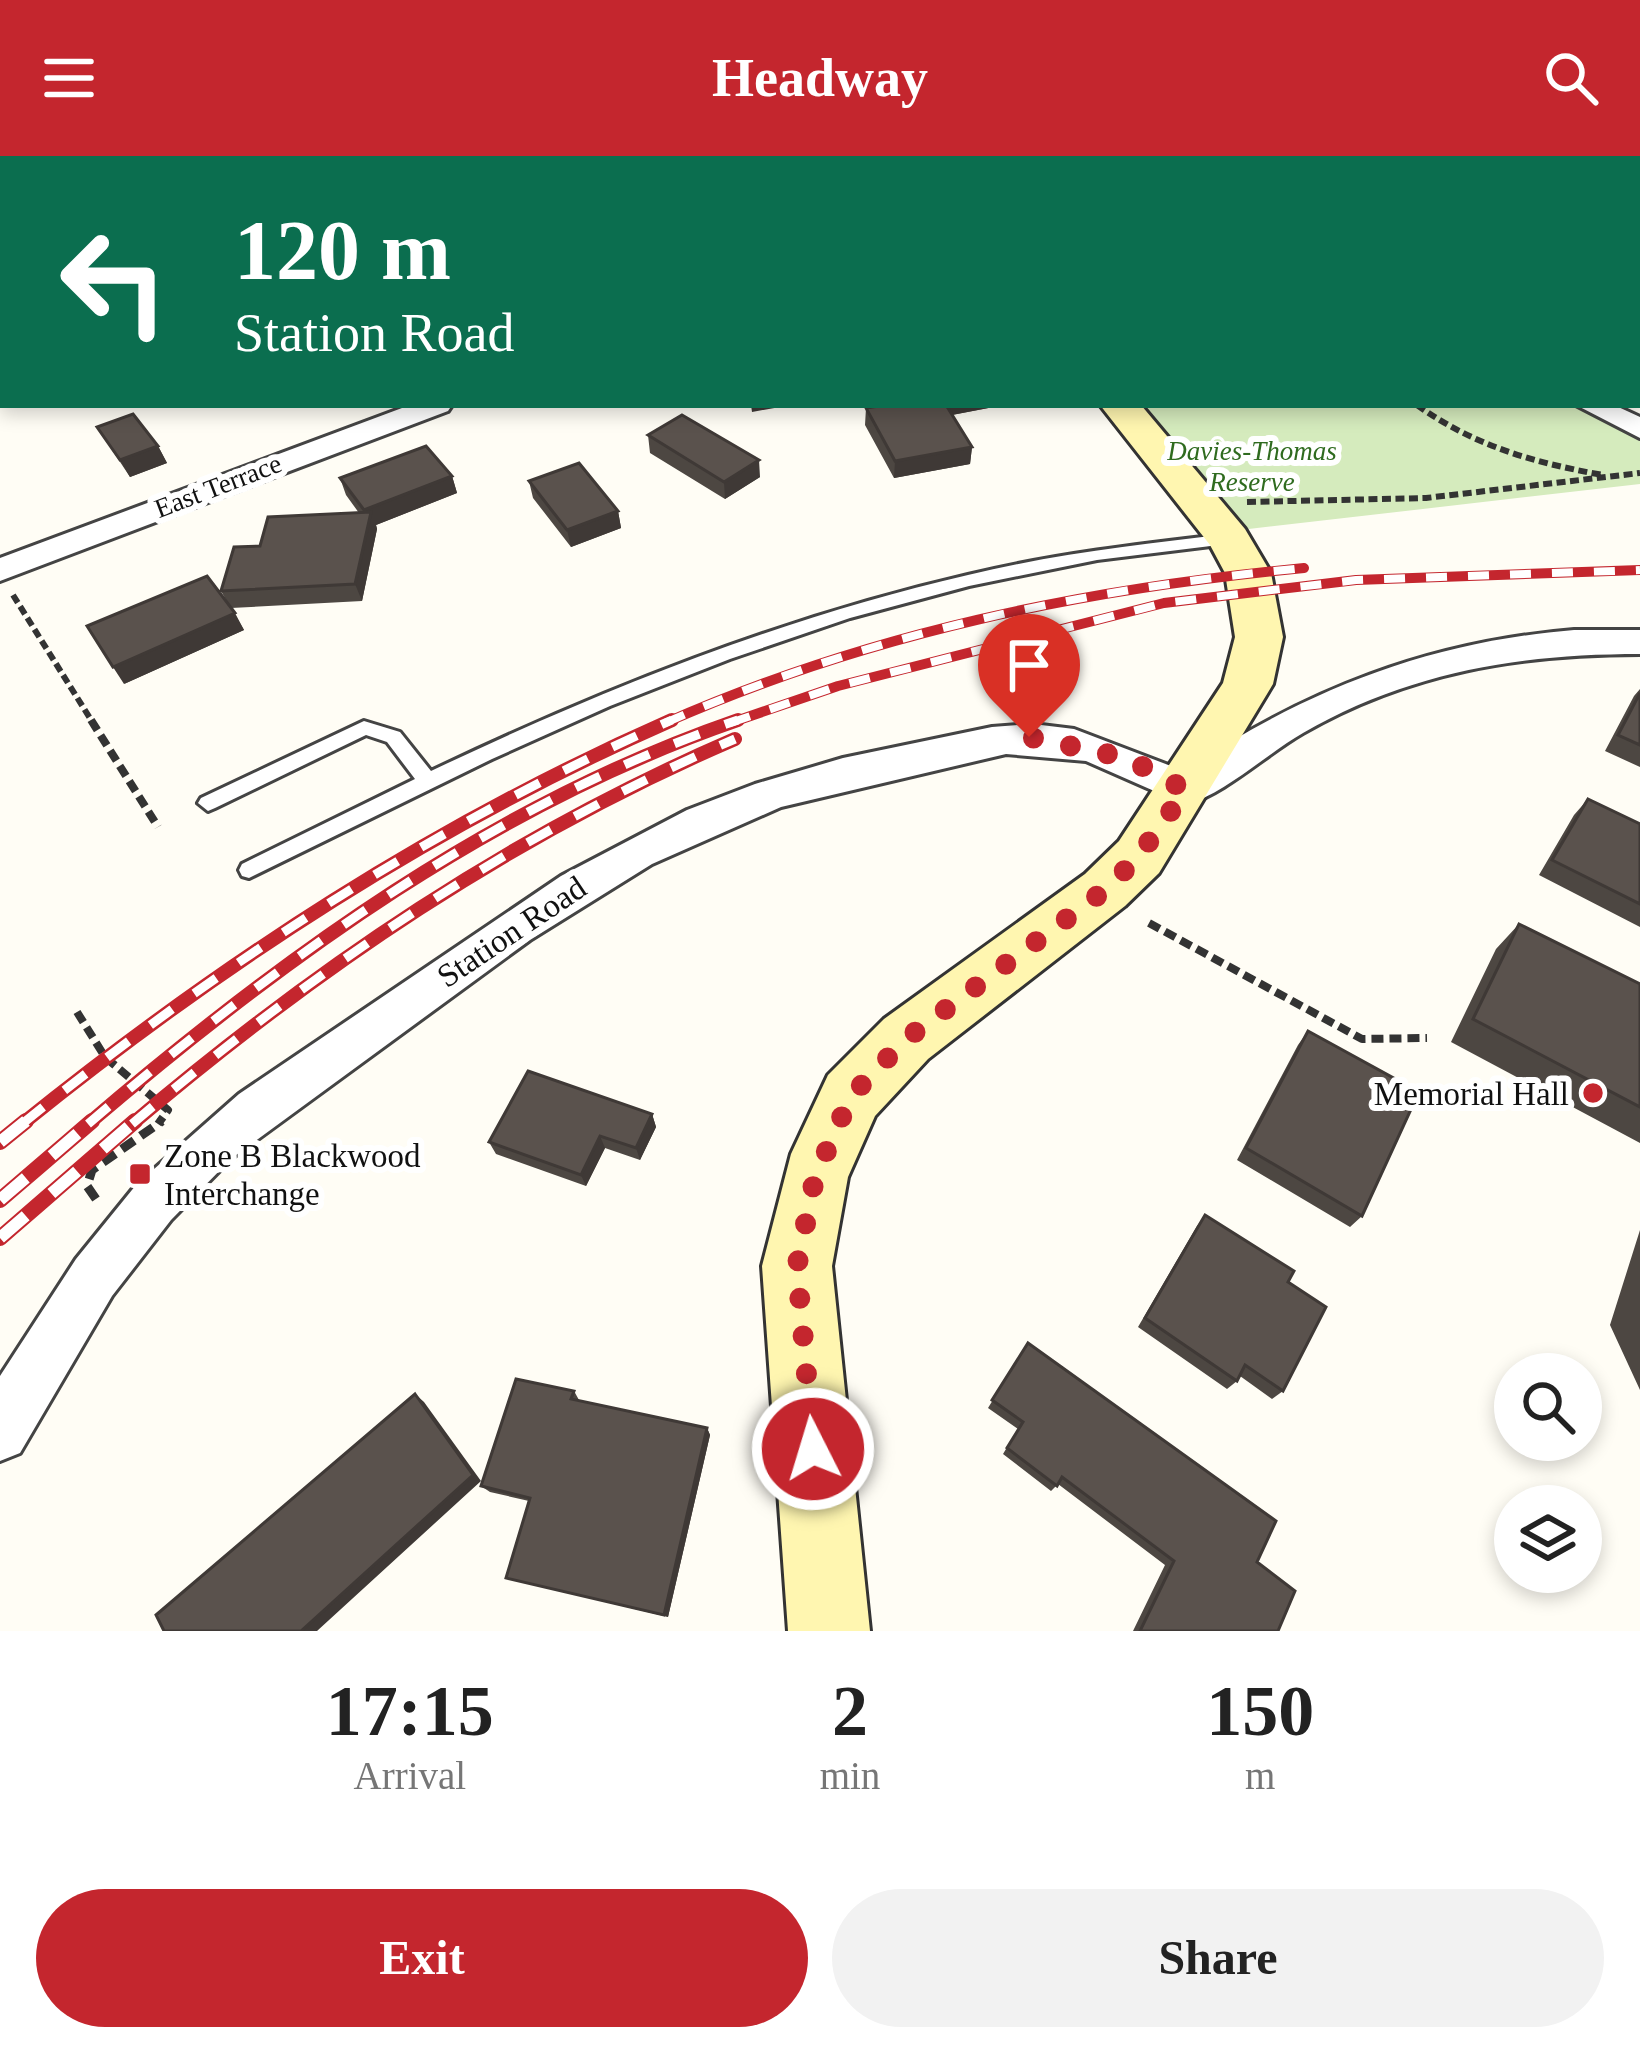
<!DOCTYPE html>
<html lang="en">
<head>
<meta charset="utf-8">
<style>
  :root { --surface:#fff; --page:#f2f2f2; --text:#222; --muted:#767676; --accent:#c4262e }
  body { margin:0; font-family:Georgia,serif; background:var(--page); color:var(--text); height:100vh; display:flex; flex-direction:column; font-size:45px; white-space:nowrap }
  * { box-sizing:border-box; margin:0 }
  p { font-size:39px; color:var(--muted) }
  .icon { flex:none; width:66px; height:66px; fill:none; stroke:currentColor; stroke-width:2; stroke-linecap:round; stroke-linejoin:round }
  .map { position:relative; height:1475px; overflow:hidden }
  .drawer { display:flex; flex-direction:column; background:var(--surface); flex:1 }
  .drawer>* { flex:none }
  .banner { position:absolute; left:0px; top:0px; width:1641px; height:252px; box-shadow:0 6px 18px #0003; background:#0b6e4f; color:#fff; overflow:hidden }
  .buttons { position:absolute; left:1494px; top:1197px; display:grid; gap:24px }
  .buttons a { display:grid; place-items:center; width:108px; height:108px; border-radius:50%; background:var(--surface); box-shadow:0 6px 18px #0003; font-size:60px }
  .pin { position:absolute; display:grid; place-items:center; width:102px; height:102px; color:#fff; margin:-123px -51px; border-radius:50% 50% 50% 0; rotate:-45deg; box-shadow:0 0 12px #0007 }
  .pin .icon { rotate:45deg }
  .me { position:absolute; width:132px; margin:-66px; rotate:355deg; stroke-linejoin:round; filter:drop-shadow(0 0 9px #0008) }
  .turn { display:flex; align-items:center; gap:42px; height:252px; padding:0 36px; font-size:54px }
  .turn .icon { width:156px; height:156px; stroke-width:2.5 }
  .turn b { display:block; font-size:84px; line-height:102px }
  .eta { display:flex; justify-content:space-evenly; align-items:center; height:204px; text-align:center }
  .eta b { font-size:72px; font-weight:700; line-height:84px }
  .action { display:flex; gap:24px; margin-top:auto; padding:24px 36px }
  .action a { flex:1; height:138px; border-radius:72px; background:var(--accent); color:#fff; font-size:48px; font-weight:700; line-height:138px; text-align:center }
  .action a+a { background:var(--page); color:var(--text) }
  header { display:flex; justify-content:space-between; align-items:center; height:156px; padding:0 36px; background:var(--accent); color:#fff; font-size:54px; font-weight:700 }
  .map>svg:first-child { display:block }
</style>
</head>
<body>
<header><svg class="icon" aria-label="menu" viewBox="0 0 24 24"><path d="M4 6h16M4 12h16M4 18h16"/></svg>Headway<svg class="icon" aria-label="search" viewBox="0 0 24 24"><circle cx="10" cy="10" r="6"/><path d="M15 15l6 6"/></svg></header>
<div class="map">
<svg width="1640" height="1475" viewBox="0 0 1640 1475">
  <rect width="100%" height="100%" fill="#fffdf5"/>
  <path fill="#d5ebbd" d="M1120,249h471l49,24v55l-417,48z"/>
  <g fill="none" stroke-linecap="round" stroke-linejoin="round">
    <g stroke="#444" stroke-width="6">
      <path id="lane" d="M1229,378l8,5 -2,4 -138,17 -128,26 -119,32 -120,41 -120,47 -118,53 -243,119 -7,-2 -3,-6 3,-6 173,-85 -28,-37 -21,-7 -151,73 -7,3 -10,-8 3,-5 163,-77 36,11 31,39c172,-82 351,-153 537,-196 86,-21 174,-31 261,-41z"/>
    </g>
    <g stroke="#444" stroke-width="6">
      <path id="street" d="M99,0h27l-29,3z
        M467,0h25l-27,3z
        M1058,0h29l2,3h-29z
        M1640,25v15h-2v-15z
        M3,55v16l-3,1v-16z
        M410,249h42l-4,6 -448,170v-23z
        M1576,249h38l26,12v21z
        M1574,474h66v24c-120,0 -231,18 -337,79 -38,22 -76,59 -117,72l-100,-44 -80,-7 -225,53 -129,57 -122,76 -298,218 -61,62 -59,76 -92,157 -20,8v-85l76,-117 60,-74 103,-91 322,-218 126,-66 68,-26 88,-26 149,-31 41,-3 41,5 110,42c122,-81 244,-129 390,-141z"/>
    </g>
    <g stroke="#333" stroke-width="6">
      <path id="secondary" d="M895,0h33l2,3h-33z
        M0,95l3,1v23l-3,-1z
        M1100,249h41l104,124 26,44 12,64 -10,47 -114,189 -34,33 -197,153 -53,57 -27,61 -16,89 38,365h-82l-26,-365 29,-112 37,-79 56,-56 201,-145 34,-33 104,-158 12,-46 -10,-64 -15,-28z"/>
    </g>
    <path stroke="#333" stroke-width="6" stroke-dasharray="9 4.5" stroke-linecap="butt" d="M1417,249c57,41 118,58 186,70
      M1247,346l179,-4 214,-25
      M13,439l80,128"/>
    <path stroke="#333" stroke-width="8" stroke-dasharray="12 6" stroke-linecap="butt" d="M91,564l67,107
      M1149,767l213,116 65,-1
      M77,856l28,45 63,53 -10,14"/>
    <path stroke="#333" stroke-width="9" stroke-dasharray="15 8" stroke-linecap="butt" d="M96,1043l-9,-13 5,-16 70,-49"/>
    <use href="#lane" fill="#fff" fill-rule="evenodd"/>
    <use href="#street" fill="#fff" fill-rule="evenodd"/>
    <use href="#secondary" fill="#fff6b0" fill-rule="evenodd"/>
    <g stroke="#c4262e" stroke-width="10">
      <path id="rail-far2" d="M665,567c204,-90 418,-134 639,-155
        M730,567l108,-37 326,-83 192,-23 284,-10"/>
    </g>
    <g stroke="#c4262e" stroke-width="14">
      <path id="rail-far1" d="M22,968c201,-162 413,-300 650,-404
        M88,968c195,-167 406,-320 650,-404
        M132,968c185,-157 380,-289 603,-385"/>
    </g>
    <g stroke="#c4262e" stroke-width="16">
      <path id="rail" d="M0,986l26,-21
        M0,1044l92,-79
        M0,1082l135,-117"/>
    </g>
    <use href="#rail-far2" stroke="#fff" stroke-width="8" stroke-dasharray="21" stroke-linecap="butt"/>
    <use href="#rail-far1" stroke="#fff" stroke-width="9" stroke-dasharray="27" stroke-linecap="butt"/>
    <use href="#rail" stroke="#fff" stroke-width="12" stroke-dasharray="34" stroke-linecap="butt"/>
  </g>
  <path fill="#4d4742" d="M885,249h119l-52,10 20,32 -2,17 -76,14 -29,-53 1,-17z
    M97,271l61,19 9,17 -37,14z
    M648,279l112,42 -35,22 -75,-46z
    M452,320l5,17 -81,32 1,4 -15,72 -131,7 13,22 -120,54 105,-79 -8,-14 39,-45 99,-33 -13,-18 -6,-17z
    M529,325l89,30 3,17 -50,19 -38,-49z
    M1640,533v78l-35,-16 29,-55z
    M1588,643l52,25v103l-101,-52 35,-60z
    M1519,768l121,60v159l-189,-101 45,-93z
    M1308,875l54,185 -12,11 -113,-67 61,-115z
    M652,958l4,13 -16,33 -35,-12 -19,38 -90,-32 -7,-12z
    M1205,1059l83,67 -5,109 -11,8 -32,-23 -3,5 -10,8 -89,-62 59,-101z
    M1640,1074v160l-30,-65z
    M1028,1187l229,219 21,69h-145l32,-66 -107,-81 -7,7 -48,-37 15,-25 -30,-21z
    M574,1235l5,9 128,28 3,7 -42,182 -162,-39 23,-77 -39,-9 -9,-6z"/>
  <path fill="#3f3936" d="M605,0h16l-3,3h-16z
    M751,249h40l-39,7z
    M942,249h62l-63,12z
    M158,290l9,17 -37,14 -10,-17z
    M972,291l-2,17 -76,14 1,-17z
    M759,304l1,17 -35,22 -1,-17z
    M452,320l5,17 -81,32 1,4 -15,72 -7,-17 13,-62 -4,-12z
    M618,355l3,17 -50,19 -4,-17z
    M235,457l9,17 -120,54 -11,-17z
    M652,958l4,13 -16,33 -4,-12z
    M600,980l5,12 -19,38 -5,-11z
    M415,1238l9,8 57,79 -164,150h-16z
    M707,1272l3,7 -42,182 -4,-2z"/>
  <path fill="#5a524d" stroke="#3f3936" stroke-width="3" d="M516,0h89l-3,3h-90z
    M772,0h73l-3,3h-79z
    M1640,125v51l-2,-1v-49z
    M885,249h61l26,42 -77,14 -29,-53z
    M133,258l25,32 -38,14 -23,-33z
    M682,259l77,45 -35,22 -76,-47z
    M426,290l26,30 -88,34 -24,-32z
    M579,307l39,48 -51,19 -38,-49z
    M371,356l-16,72 -134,7 13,-44 26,-1 8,-29z
    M207,420l28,37 -122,54 -26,-41z
    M1640,537v52l-22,-10z
    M1588,643l52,25v80l-88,-44z
    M1519,768l121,60v123l-167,-88z
    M1308,875l111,61 -57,124 -116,-68z
    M528,915l124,43 -16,34 -36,-12 -19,39 -92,-33z
    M1205,1059l89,56 -6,11 38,25 -43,84 -38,-26 -8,16 -92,-63z
    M1028,1187l248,178 -19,41 38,29 -17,40h-138l34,-70 -112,-84 -5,9 -50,-38 16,-26 -31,-22z
    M516,1223l58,12 -3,8 136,29 -43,187 -158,-37 24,-80 -49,-12z
    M415,1238l58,81 -172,156h-137l-8,-16z"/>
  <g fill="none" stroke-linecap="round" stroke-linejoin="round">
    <path stroke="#c4262e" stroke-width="21" stroke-dasharray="0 37.8" d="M813,1293l-16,-183 18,-89 36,-81 55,-57 199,-149 33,-33 48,-67 -59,-32 -98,-21"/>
  </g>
  <g fill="#c4262e" stroke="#fff" stroke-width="4.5">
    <circle cx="1593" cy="937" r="12"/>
    <rect x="128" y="1006" width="24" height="24" rx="6"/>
  </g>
  <g text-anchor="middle" stroke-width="12" stroke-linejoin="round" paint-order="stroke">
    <g font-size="27" font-style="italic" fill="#2f6b1f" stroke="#fff">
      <text x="1252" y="304">Davies-Thomas<tspan x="1252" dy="31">Reserve</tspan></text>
    </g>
    <g font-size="27" fill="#111" stroke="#fff">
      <text transform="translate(218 330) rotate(-21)" y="9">East Terrace</text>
    </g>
    <g font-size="33" fill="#111" stroke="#fff">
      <text transform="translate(511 775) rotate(-34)" y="12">Station Road</text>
    </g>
    <g font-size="33" fill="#111" stroke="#fff" text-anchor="end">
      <text x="1569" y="949">Memorial Hall</text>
      <text x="164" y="1011" text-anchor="start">Zone B Blackwood<tspan x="164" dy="38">Interchange</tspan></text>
    </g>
  </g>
</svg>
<div class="buttons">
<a><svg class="icon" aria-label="search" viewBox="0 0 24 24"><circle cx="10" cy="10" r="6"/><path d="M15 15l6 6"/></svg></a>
<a><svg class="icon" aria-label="layers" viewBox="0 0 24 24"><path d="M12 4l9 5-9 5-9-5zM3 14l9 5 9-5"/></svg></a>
</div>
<div class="pin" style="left:1029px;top:581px;background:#d93025"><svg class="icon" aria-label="arrive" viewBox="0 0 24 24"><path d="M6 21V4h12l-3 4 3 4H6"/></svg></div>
<svg class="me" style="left:813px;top:1293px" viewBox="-20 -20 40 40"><circle r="17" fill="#c4262e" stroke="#fff" stroke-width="3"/><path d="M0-11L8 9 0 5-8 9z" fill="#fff"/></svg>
<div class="banner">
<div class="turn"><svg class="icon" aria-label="left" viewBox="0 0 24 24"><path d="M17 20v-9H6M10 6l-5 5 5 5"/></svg><div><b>120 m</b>Station Road</div></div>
</div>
</div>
<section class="drawer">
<div class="eta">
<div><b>17:15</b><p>Arrival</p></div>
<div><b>2</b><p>min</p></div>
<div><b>150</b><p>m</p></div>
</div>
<div class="action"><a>Exit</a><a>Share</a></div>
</section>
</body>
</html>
